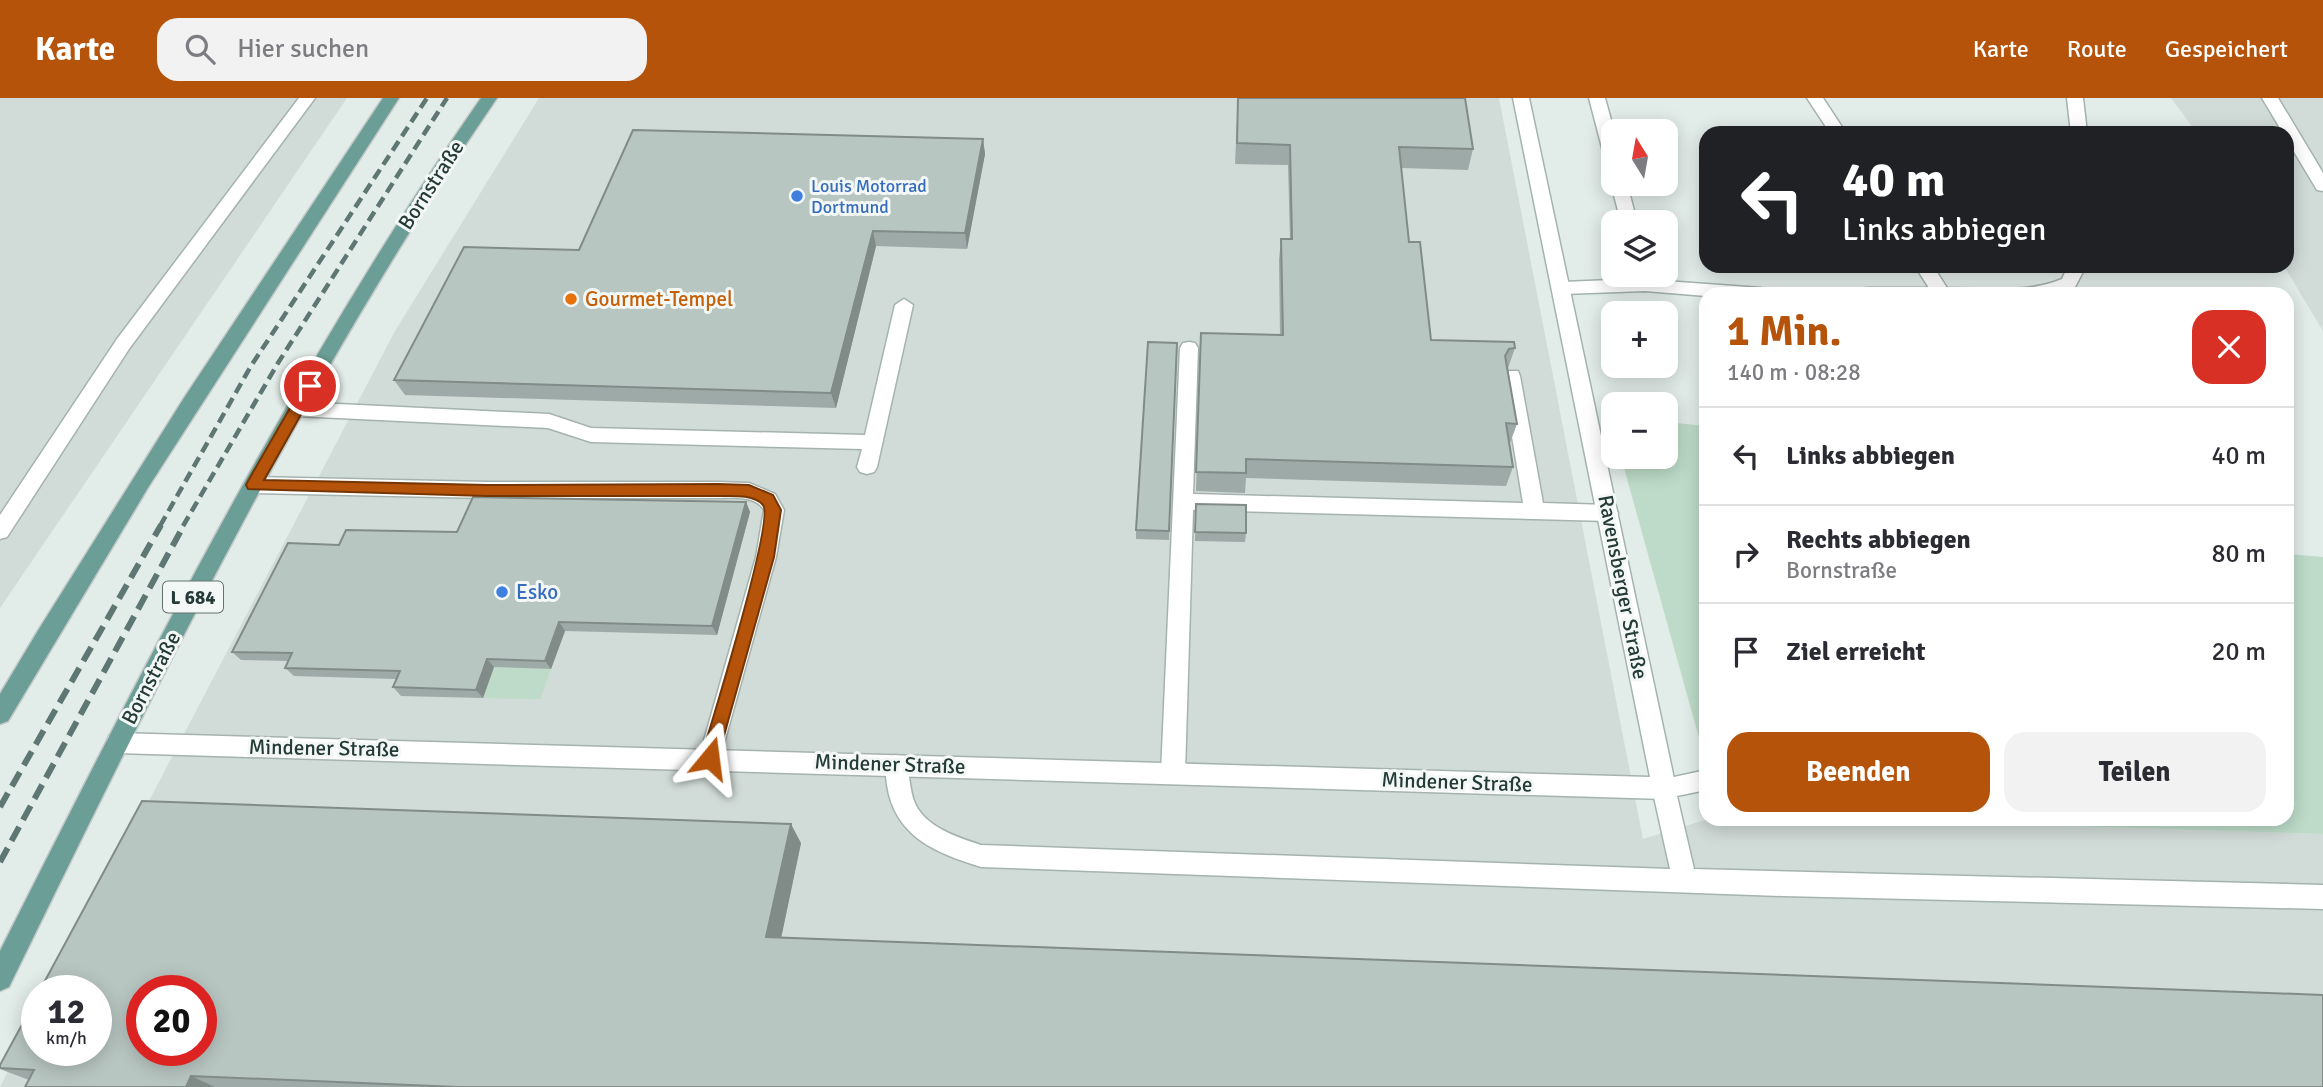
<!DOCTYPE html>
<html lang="de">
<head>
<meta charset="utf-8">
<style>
  :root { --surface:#fff; --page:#f2f2f3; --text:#2b2b33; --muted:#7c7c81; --line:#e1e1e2; --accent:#b45309 }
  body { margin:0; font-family:Signika,sans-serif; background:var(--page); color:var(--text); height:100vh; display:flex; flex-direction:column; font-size:26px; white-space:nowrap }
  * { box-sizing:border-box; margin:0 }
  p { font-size:23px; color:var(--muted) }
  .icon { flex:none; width:38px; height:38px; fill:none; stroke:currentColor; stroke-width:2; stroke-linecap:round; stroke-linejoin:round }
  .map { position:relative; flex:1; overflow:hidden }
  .drawer { position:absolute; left:1699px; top:189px; width:595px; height:539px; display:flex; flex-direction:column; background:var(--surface); border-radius:21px; box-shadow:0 4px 18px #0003 }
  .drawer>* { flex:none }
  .guide { position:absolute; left:1699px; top:28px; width:595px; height:147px; border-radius:21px; box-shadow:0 4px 18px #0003; background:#202124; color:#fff; overflow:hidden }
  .needle { width:46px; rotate:349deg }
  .buttons { position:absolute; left:1601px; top:21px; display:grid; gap:14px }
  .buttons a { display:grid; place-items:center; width:77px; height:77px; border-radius:14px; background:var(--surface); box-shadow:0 4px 18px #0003; font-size:35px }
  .speed { position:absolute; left:21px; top:877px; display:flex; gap:14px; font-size:35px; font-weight:700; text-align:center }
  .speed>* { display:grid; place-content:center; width:91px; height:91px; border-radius:50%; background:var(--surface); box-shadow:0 4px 18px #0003; line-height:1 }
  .speed small { font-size:18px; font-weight:400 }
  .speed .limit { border:10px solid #d22; background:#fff; color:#111 }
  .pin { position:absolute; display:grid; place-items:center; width:60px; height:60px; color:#fff; margin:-30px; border:4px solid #fff; border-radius:50%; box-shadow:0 2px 7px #0007 }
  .me { position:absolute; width:77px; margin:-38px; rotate:16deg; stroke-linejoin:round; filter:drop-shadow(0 0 5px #0008) }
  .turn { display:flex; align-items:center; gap:24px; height:147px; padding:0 28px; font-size:32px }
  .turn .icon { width:91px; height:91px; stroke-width:2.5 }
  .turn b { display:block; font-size:49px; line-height:60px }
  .round { display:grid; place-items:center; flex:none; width:74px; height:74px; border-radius:21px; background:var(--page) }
  .overview { display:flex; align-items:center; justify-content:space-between; height:119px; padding:0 28px }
  h1 { font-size:42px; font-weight:800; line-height:52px; color:var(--accent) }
  .cta { display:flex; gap:14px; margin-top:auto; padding:14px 28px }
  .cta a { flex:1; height:80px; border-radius:21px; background:var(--accent); color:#fff; font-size:28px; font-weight:800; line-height:80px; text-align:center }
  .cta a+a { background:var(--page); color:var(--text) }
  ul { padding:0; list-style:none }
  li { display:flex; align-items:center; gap:21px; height:98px; padding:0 28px; border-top:2px solid var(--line) }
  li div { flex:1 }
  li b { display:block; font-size:26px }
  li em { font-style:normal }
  header { display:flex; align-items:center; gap:42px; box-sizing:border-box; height:98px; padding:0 35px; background:var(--accent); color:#fff }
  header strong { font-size:33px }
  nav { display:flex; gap:38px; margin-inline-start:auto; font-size:24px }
  .search { width:490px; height:63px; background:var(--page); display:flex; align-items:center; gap:18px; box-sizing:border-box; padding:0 24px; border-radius:21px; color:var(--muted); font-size:26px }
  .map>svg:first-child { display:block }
</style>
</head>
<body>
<header>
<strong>Karte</strong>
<div class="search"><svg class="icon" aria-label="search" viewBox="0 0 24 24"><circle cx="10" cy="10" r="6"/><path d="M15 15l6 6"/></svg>Hier suchen</div>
<nav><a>Karte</a><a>Route</a><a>Gespeichert</a></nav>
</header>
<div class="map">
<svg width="2323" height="989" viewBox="0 0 2323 989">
  <rect width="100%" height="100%" fill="#e2ece8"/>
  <path fill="#d1dbd7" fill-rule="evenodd" d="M0,0h347l-347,510z
    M539,0h960l144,741 65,-20h142l473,15v253h-2323l37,-72v35h59v-60h-46l345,-659zM142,892h59v60h-59z
    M2171,0h152v233l-39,-65h3v-133h-90z"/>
  <path fill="#bddbc8" d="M1666,324l40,4v337l-85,-306h45z
    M2287,456l36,3v277l-473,-15h437z
    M494,569l57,2 -11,30 -57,-1z"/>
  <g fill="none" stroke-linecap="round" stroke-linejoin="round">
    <g stroke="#a5b3af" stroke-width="3">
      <path id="lane" d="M299,0h16l-186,251 -122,188 -7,2v-24l117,-176z
        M1589,0h16l9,33v37l-8,-5z
        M1807,0h16l23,35h-16z
        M2067,0h16l4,35h-16z
        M2262,0h16l45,75v18l-6,-1 -30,-50v-7h-4z
        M1613,82l1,4h13l10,38h-16l-10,-38z
        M1915,168h18l14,22c38,0 80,6 115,-9l6,-13h18l-11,21 -16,7h-201l9,-6h62z
        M1633,177h18l1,5 109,8 9,6 -64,2 -61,-5 -82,3 -9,-6 9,-6 72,-3z
        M904,201l9,6 -36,162 -3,5 -7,2 -7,-2 -3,-5 5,-18 -271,-7 -43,-14 -252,-12 -7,-2 -2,-5 2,-5 7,-2 253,12 42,14 274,7 30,-130z
        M1189,244l6,1 3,5 -5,146 330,9 -21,-127 2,-5h14l2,5 23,127 65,2 7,2 3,6 -3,6 -7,2 -415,-11 -8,263 -4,7 -8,3 -8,-3 -4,-7 19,-425 3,-5z
        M253,379l234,5h230l32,1 26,11 9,16 -8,47 -58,208 -8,3 -8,-3 -3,-7 57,-201 8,-47c-8,-15 -32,-12 -47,-12h-230l-234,-5 -7,-3 -3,-5 3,-5z
        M896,657l8,3c6,13 5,29 10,43 10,26 43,36 67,44l689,24 -18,-81 4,-7 50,-11v20l-29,6 17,73 629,16v24l-540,-13 -802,-29c-45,-14 -86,-30 -94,-82 -1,-10 -3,-18 1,-27z"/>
    </g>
    <g stroke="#a5b3af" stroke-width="3">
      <path id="street" d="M1513,0h16l147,690 -4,7 -8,4 -1547,-46 -8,-3 -3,-7 3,-7 8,-3 1533,44z"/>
    </g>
    <g stroke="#c2c8c7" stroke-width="3">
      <path id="primary" d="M383,0h16l-250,388 -141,235 -8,3v-30l39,-65 145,-231z
        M481,0h16c-191,279 -340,586 -488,889l-9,4v-40c147,-291 295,-585 481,-853z"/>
    </g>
    <use href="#lane" fill="#fff" fill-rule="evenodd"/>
    <use href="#street" fill="#fff" fill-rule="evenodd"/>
    <use href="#primary" fill="#6a9e96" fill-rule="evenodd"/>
    <path stroke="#5e7773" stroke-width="4.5" stroke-dasharray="11 6" stroke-linecap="butt" d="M160,428l91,-160 176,-268
      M183,428l95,-163 169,-265"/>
    <path stroke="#5e7773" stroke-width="6" stroke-dasharray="16 8" stroke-linecap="butt" d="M0,709l161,-282
      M0,764l184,-337"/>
  </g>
  <path fill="#9eaaa7" d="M1238,0l235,51 -5,21 -67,-2 8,74 22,98 84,8 -7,20 9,56 -7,19h-1l4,24 -7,19 -260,-8 -1,15 -49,-2 5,-158 79,2 -1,-75 2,-21h9l-2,-74 -53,-1z
    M983,41l2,15 -18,95 -91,-3 -40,162 -431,-13 -11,-15 185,-130z
    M1177,245l-8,197 -33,-1v-9z
    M746,404l4,10 -33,123 -152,-4 -14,38 -57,-2 -11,31 -82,-2 -8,-9 3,-8 -102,-3 -9,-8 3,-7 -47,-1 -9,-8 107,-107z
    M1196,406l50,29 -1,9 -50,-1z
    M801,745l-20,94 1542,150h-2298l4,-7 -29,-11v-4z"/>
  <path fill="#818b88" d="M983,41l2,15 -18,95 -2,-16z
    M873,133l3,15 -40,162 -5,-15z
    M746,404l4,10 -33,123 -5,-9z
    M559,524l6,9 -14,38 -6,-8z
    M487,561l7,8 -11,31 -7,-8z
    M791,726l10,19 -23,110 -12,-16z
    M191,978l24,11h-29z"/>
  <path fill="#b8c6c2" stroke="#818b88" stroke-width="2" fill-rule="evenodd" d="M1238,0h227l8,51 -74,-2 10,95h11l11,98 83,2 1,6 -6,1 -4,7 12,68 -11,-1 7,44 -267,-8v14l-50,-1 5,-139 82,2 -2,-96h11l-2,-94 -53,-2z
    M633,32l350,9 -18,94 -92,-2 -42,162 -437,-13 70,-133 115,3z
    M1148,244l29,1 -8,188 -33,-1z
    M473,399l273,5 -34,124 -153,-4 -14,39 -58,-2 -11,31 -83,-3 7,-16 -115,-3 7,-15 -60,-1 56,-109 51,2 7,-15 111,2z
    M1196,406l50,1v28l-51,-1z
    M142,703l649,23 -25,113 1557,58v92h-1865l-267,-11 -5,11h-161l9,-17 -34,-2v-3l37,-68v53h59v-60h-56zM142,892h59v60h-59z"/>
  <path fill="#b45309" stroke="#753606" stroke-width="2" d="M310,283l7,5 -53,94 223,5 231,-1 31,1 24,10 8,15 -7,47 -58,207 -6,2 -6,-2 -3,-6c9,-30 74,-239 62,-253 -9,-11 -32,-9 -45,-9h-231l-239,-7 -2,-4 2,-4 57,-99z"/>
  <g fill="#3f7fe0" stroke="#f3f8f6" stroke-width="2.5">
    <circle cx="797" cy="98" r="7"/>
    <circle cx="502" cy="494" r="7"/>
  </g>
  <circle fill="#e8710a" stroke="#f3f8f6" stroke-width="2.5" cx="571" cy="201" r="7"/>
  <g text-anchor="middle" stroke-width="6" stroke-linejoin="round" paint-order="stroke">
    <g font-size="18" fill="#366cbe" stroke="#f3f8f6" text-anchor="start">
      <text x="811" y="94">Louis Motorrad<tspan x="811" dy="21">Dortmund</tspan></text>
    </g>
    <rect fill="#f3f8f6" stroke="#627470" stroke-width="2" x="163" y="483.5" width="60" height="31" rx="5"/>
    <g font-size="19" font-weight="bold" fill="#243b37">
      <text x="193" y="506">L 684</text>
    </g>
    <g font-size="21" fill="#243b37" stroke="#f3f8f6">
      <text transform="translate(431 87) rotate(-57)" y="7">Bornstraße</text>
      <text transform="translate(1623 489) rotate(79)" y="7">Ravensberger Straße</text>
      <text transform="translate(151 580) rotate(-62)" y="7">Bornstraße</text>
      <text transform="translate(324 650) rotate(1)" y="7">Mindener Straße</text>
      <text transform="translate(890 666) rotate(2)" y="7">Mindener Straße</text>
      <text transform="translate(1457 684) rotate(2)" y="7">Mindener Straße</text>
    </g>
    <g font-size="21" fill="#c56008" stroke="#f3f8f6" text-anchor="start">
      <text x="585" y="208">Gourmet-Tempel</text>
    </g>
    <g font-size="21" fill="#366cbe" stroke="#f3f8f6" text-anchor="start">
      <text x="516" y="501">Esko</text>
    </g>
  </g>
</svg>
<div class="buttons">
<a><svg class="needle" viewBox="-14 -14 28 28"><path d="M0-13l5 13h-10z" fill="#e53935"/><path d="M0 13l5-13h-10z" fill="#7c7c81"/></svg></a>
<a><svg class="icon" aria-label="layers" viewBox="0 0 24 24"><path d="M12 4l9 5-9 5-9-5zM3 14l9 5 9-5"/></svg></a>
<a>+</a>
<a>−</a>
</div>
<div class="speed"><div>12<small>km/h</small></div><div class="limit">20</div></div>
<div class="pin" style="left:310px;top:288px;background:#d93025"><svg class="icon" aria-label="arrive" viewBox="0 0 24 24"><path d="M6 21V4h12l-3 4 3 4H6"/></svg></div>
<svg class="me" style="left:710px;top:660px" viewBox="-20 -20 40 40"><path d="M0-17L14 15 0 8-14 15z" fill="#b45309" stroke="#fff" stroke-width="4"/></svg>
<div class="guide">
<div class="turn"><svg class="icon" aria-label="left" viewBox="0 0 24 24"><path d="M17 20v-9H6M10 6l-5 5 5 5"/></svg><div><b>40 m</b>Links abbiegen</div></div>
</div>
<section class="drawer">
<div class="overview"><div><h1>1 Min.</h1><p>140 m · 08:28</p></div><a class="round" style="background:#d93025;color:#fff"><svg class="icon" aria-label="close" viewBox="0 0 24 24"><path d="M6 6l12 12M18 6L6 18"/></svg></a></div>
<ul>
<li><svg class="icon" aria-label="left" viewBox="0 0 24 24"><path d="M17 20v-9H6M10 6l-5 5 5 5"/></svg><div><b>Links abbiegen</b></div><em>40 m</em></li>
<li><svg class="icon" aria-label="right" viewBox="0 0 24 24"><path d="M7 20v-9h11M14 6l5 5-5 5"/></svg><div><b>Rechts abbiegen</b><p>Bornstraße</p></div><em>80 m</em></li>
<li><svg class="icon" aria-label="arrive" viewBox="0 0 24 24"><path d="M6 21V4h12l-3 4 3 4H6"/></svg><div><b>Ziel erreicht</b></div><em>20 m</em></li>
</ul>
<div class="cta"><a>Beenden</a><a>Teilen</a></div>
</section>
</div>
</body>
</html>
